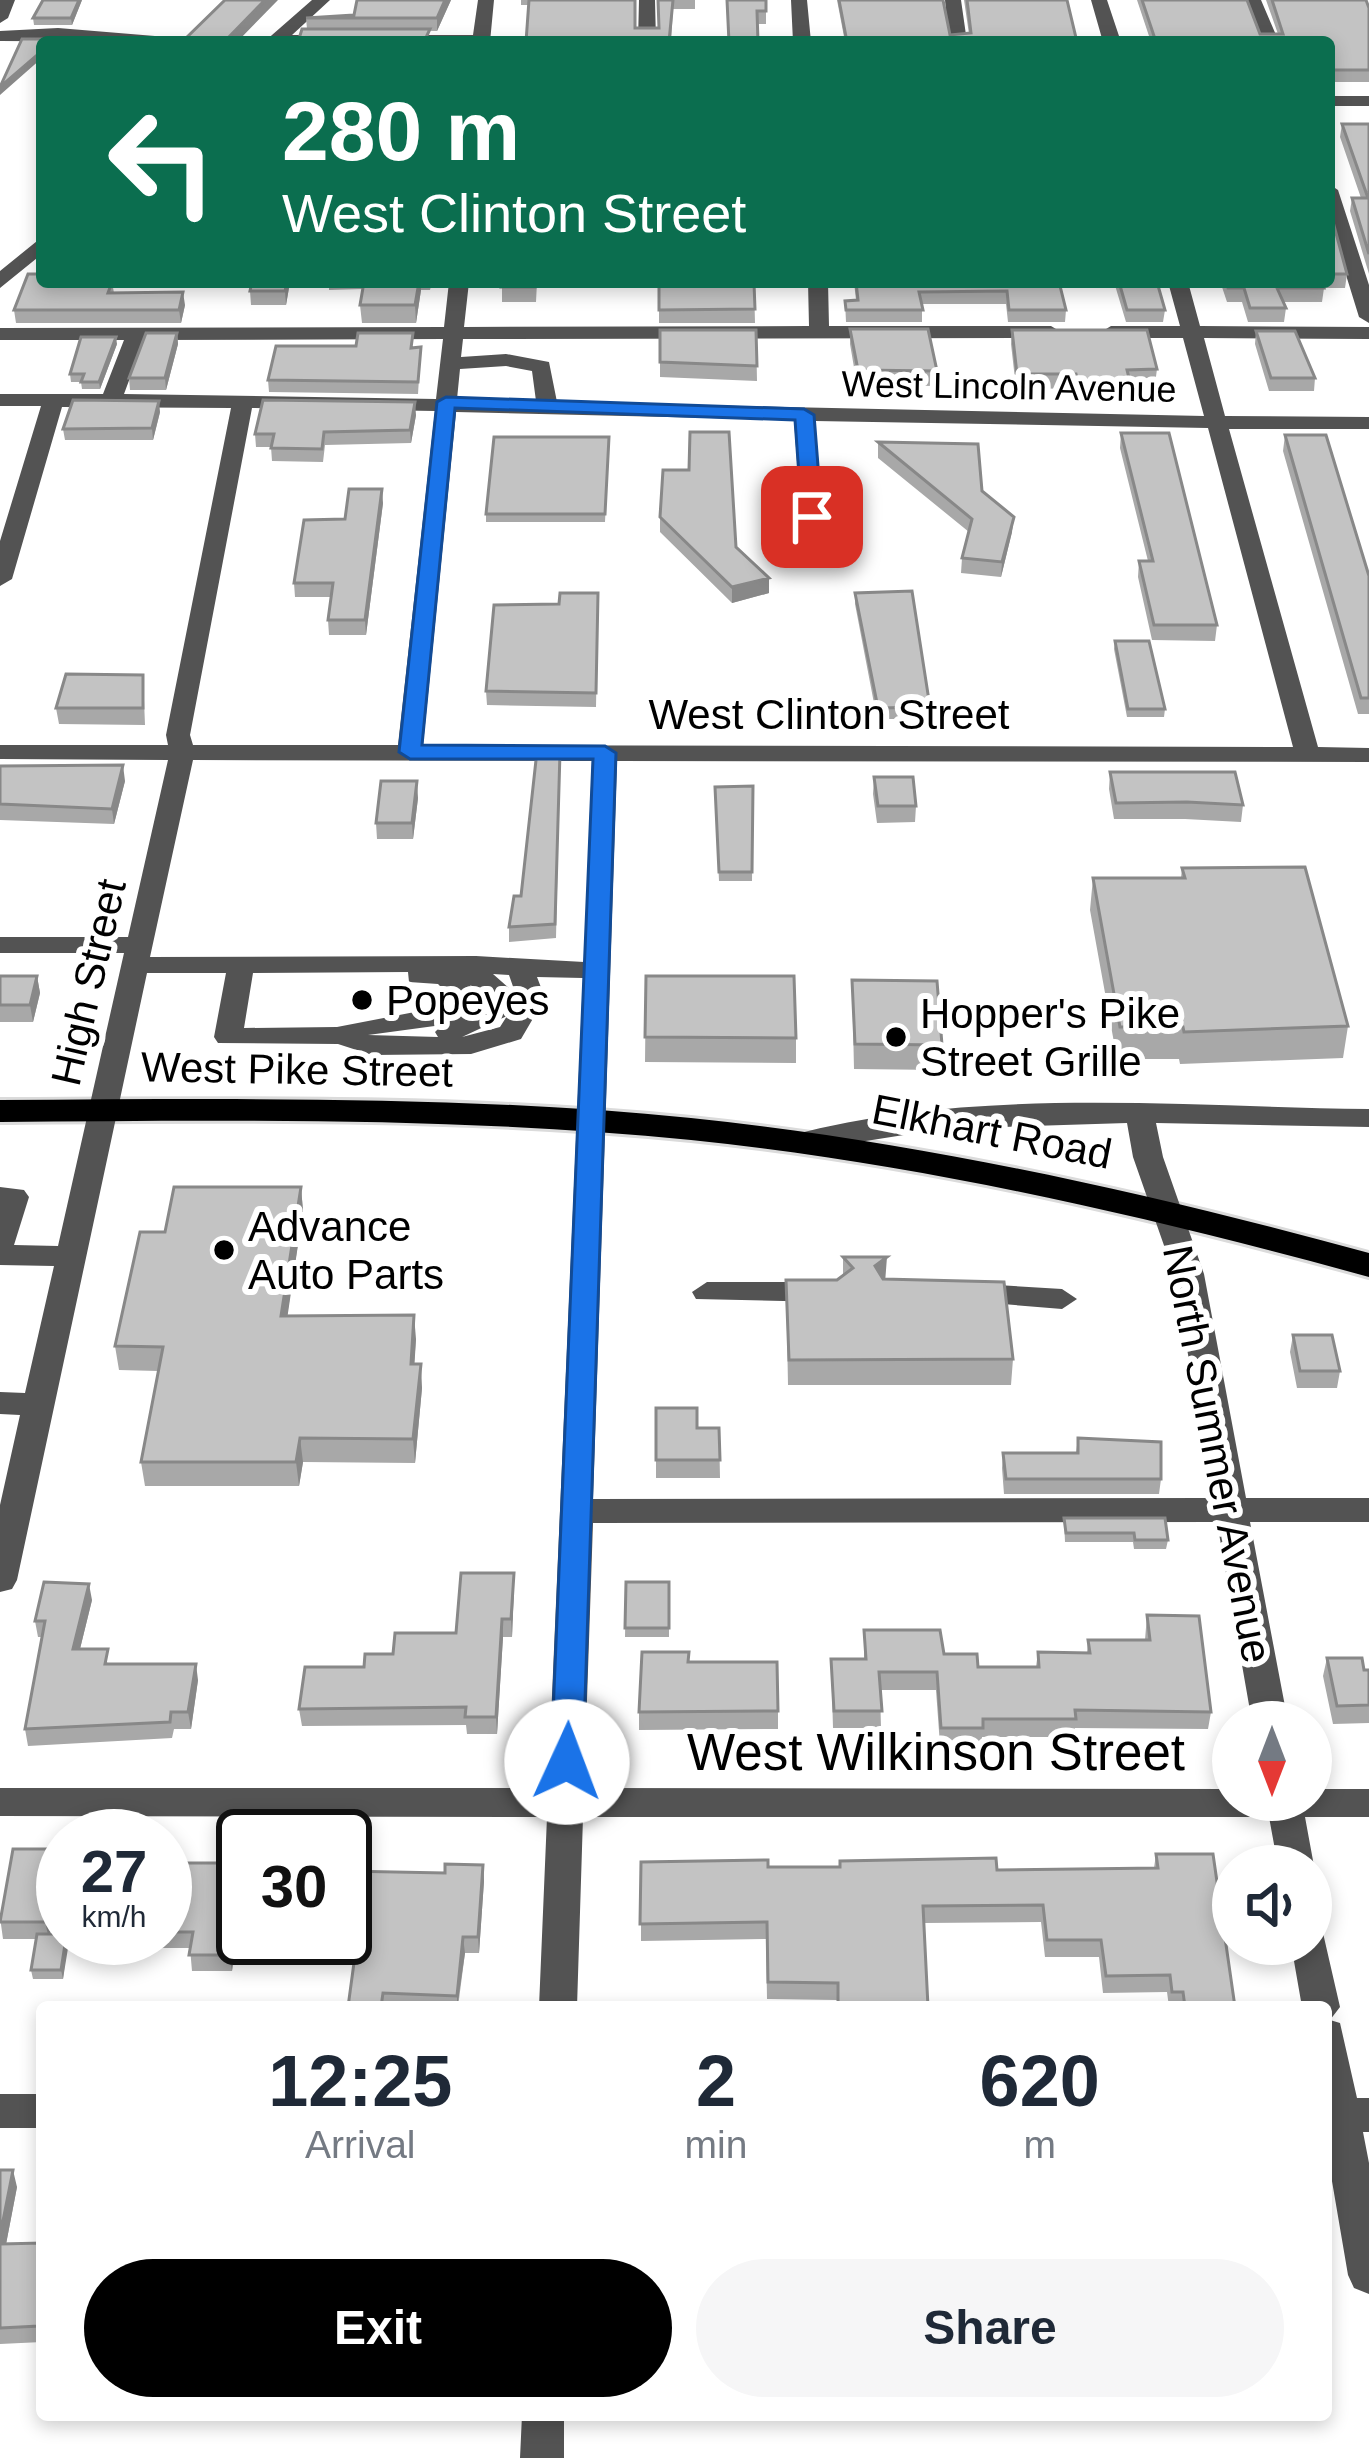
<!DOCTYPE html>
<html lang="en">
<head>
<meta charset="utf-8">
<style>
  :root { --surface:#fff; --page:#f6f6f7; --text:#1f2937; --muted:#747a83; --accent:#000 }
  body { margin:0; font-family:Helvetica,sans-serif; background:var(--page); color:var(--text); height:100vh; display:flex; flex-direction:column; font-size:45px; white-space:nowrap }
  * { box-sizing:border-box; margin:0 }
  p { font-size:39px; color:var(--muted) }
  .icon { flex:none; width:66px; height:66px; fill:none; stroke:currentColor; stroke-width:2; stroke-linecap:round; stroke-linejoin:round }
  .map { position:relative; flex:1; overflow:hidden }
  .sheet { position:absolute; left:36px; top:2001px; width:1296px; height:420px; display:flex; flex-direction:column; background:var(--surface); border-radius:12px; box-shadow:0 6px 18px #0003 }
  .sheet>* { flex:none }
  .guide { position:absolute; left:36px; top:36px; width:1299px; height:252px; border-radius:12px; box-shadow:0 6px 18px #0003; background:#0b6e4f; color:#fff; overflow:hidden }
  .needle { width:78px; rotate:180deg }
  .buttons { position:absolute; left:1212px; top:1701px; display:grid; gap:24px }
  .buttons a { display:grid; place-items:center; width:120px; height:120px; border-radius:50%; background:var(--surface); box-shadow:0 6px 18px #0003; font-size:60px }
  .speed { position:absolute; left:36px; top:1809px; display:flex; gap:24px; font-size:60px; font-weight:700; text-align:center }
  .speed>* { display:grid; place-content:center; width:156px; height:156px; border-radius:50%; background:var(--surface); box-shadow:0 6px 18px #0003; line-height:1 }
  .speed small { font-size:30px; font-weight:400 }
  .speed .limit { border:6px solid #111; border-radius:18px; background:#fff; color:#111 }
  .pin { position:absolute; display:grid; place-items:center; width:102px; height:102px; color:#fff; margin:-51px; border-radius:24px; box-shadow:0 6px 18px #0006 }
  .me { position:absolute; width:132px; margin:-66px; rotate:2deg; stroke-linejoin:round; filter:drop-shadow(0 0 9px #0008) }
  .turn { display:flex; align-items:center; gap:42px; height:252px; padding:0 48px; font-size:54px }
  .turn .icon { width:156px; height:156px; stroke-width:2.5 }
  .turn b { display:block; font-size:84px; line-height:102px }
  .eta { display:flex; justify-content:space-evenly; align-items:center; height:204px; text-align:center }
  .eta b { font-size:72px; font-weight:700; line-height:84px }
  .action { display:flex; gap:24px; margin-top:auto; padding:24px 48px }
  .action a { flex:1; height:138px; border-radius:72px; background:var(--accent); color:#fff; font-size:48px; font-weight:700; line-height:138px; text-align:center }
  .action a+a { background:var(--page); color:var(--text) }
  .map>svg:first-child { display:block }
</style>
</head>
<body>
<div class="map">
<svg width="1369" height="2458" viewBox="0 0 1369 2458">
  <rect width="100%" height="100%" fill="#fff"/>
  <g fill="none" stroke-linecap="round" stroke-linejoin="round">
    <g stroke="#dbdbdb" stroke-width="6">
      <path id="highway" d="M0,1100c230,-1 462,-5 691,18 230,24 455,74 678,135v24c-223,-61 -447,-113 -678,-137 -229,-23 -461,-20 -691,-18z"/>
    </g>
    <path fill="#535353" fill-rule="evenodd" d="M0,0h15l-7,18 -8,5z
      M312,0h18l-38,35h45l7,7h-80z
      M478,0h16l-4,42 -108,-2 9,-5h82z
      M639,0h16l1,42h-18z
      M791,0h16l4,42h-18z
      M945,0h16l6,42h-18z
      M1091,0h16l14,42h-18z
      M1245,0h16l18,42h-18z
      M58,28l109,9 9,5 -176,-1v-10z
      M1329,96h40v10h-40z
      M1329,184l9,6 31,95v38l-10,-6 -30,-97z
      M42,237v17l-42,34v-17z
      M449,282h20l-5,45 345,-1 -1,-44h20l1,44h222l10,6 -10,6 -588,1 -2,18 45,-3 43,8 8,40 647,14 -21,-78h-72l-10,-6 10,-6h69l-12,-44h20l12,44 169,1v12l-165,-1 21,78 144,1v12h-140l89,318 51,1v14l-752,-1 -24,738 620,-1 -39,-224 -41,-117 -6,-34 -185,6 -140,22 -15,-9 5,-7c186,-49 387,-28 577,-26v18l-213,-4 7,34 41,117 42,224h123v24h-119l38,200h-36l-35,-200 -624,1 -9,265 649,1v11h78v-11h58v28h-64l9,49 -3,7v-7h-33l-9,-49h-686l-6,190h-38l8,-190 -547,-1v-28h548l35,-810 -46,-1 8,21 -24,41 -50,15 -99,1 -34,-11 -120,-1 -4,-6 12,-64h-79l-130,607 -5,9 -12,3v-87l20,-90 -20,-1v-22l25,1 29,-127 -54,-1v-78l24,3 5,7 -15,48 44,1 66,-293h-124v-16h128l40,-177 -168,-1v-14h168l-2,-10 65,-327 -169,-1 -50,172 -12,7v-45l41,-135h-41v-12h103l21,-54h-124v-12l444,-1zM443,339l-7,60 -312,-5 20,-54zM506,366l26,5 4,30 -79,-2 3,-30zM252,408l183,3 -37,334h-205l-3,-10zM456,412l338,8 7,97 49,34 8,-2v-10l-35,-25 -8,-93 393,7 85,319 -870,-2zM193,760l399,1 -8,201 -108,-6 -326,1zM408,972l1,10 29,2 12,12 -4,10 -109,21 -93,1 9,-55zM493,974l16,1 8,23 -5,8 -2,-17zM470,985l13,7 2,13 -15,7 8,-17zM507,1016l-7,11 -38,10zM442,1025l-7,7 3,5 -70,-2z
      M707,1282h120l15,10 -15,10 -131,-3 -4,-7z
      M965,1283l97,6 15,10 -15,10 -108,-9 -4,-7z
      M1311,1929l12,4 17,74 -10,13 10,3 17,75h12v34h-6l6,31v131l-15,-6 -6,-13 -22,-129v-139h-24l-11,-63h20z
      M0,2094h42v34h-42z
      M522,2415h42v43h-44z"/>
    <use href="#highway" fill="#000" fill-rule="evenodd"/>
  </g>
  <path fill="#a8a8a8" d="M82,0l-10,25h-38l-1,-7z
    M357,0h94l-14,31 -130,-2 -1,-11 48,-3z
    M521,0h115l-1,28h24l-1,-28h37v9h-22l-2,33h-145l3,-37h-8z
    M766,0v24h-8l-30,18z
    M837,0h106l7,35 19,-1 -5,-34h103l10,42h-232z
    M1137,0h110l13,34h18l-12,-34h100l3,8v74h-37l-3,-8v-32h-178z
    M1342,124h27v150l-19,-63 2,-13h9l-21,-61z
    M1329,207l18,67 -2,14h-21l-2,14h-38l2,6 -2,14h-36l-6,-20h-15l-5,-15h-10l-2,-5h119z
    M112,282l2,11 71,12 -4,18h-165l-2,-13z
    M252,282h38l-4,23h-35l-1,-14z
    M329,282h103l-2,8h-9l-5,33h-54l-2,-18 3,-16 -34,1z
    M502,282h35l-1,20h-34z
    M854,282h205l7,28 -1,12h-57l-2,-18h-84v18h-76l-1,-21 11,-1z
    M1114,282h43l8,28 -2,12h-37z
    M754,283l1,40h-96v-39z
    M850,329l87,42 -1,15 -79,-1 -7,-41z
    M660,330h96l1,51 -97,-4z
    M1012,330l145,39 -2,15h-25l-1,16h-51l-3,-11 -59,-1 -5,-44z
    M1256,331l59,47 -1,13h-45l-14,-47z
    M177,333l1,11 -12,46h-36l-1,-12z
    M117,344l-17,45h-18l-1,-7h-10l-1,-8z
    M413,347h8l-3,47 -149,-2 -1,-12z
    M160,412l-7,28h-88l-2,-11z
    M416,415l-5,28 -86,2 -2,17 -51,-1 -1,-14h-15l-1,-13z
    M1121,433l96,192 -2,16 -63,-1 -14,-63 1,-16h9l-28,-113z
    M1285,435l84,141v138h-11l-75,-263z
    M609,437l-4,85h-119v-8z
    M878,442l134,90 -11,45 -40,-4 1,-15 7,-26 -91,-74z
    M383,503l-17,132h-37l-1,-15 3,-23h-36l-1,-14 51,-64z
    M660,517l76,30 33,31v15l-37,10 -72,-71z
    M598,593l-2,114 -109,-2 -1,-14 73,-87z
    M855,593l75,114 -1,12h-52l-22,-115z
    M1115,641l50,68 -1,8h-37l-13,-68z
    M143,675l2,50 -86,-1 -3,-16z
    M560,752l-4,186 -47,4v-15l12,-31z
    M0,766l125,15 -11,43 -114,-4z
    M1110,772l133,33 -2,17 -56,-3h-71l-5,-30z
    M874,777l42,29 -1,16 -38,1 -4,-29z
    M753,786l-1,95h-33l-4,-94z
    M418,798l-5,41h-36l-1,-16z
    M1182,868l166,158 -5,32 -163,6 -1,-5h-62l-27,-149 3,-32h88z
    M0,976h37l3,17 -7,29h-33z
    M646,976l150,62v25l-151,-1z
    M852,980l90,65 -2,25 -86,-1z
    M301,1187l2,24 -16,105 129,23 -2,25 8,24 -7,75 -112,-1 -4,24h-154l-4,-24 17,-91 -39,-1 -4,-24 50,-114z
    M843,1257l42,22 128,80 -2,26h-223l-2,-105h51l6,-4z
    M1293,1335l47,36 -3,17h-40l-7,-36z
    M656,1408l41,20h22l1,50h-64z
    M1078,1438l83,41 -2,15h-155l-2,-26 1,-15h73z
    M1064,1518l104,22 -2,9h-32l-1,-7h-68z
    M514,1573l-2,64h-9l-6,97h-30l-1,-9 -164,1 -3,-17 65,-42 29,-13 63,-21z
    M626,1582h43v55h-44z
    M92,1600l-12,49 30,15 88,16 -7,49h-17l-2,9 -144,8 -3,-17 17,-92h-4l-3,-16z
    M1147,1615l64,97 -3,17 -133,-1 -1,9h-92v8h-42l-4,-55h-56l1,38h-48l-2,-69h33v-29l80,24 34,13h58l2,-15 49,1 1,-13h57z
    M1327,1658l42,12v53l-36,1 -10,-48z
    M688,1662l90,49v18l-139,1v-18z
    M1156,1854l79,153h-66l-2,-15 -64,1 -4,-36h-54l-4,-35 -117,1 4,84h-91v-7l-70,-1 -1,-60 -125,2v-79l127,5 229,3 157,-2z
    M165,1863l78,75 202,-65 38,-8 1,16 -5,72h-14l-7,54h-110l6,-43h-38l-2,-9h-80l-2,16h-40l-2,-23h-63l-2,-10h40z
    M62,1867l-12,67 18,4 -5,41h-30l-2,-9 5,-31h-33l-3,-22z
    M0,2170l17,17 -11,57 36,-1v99l-42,2z"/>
  <path fill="#888" d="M79,0h3l-10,25 -1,-7z
    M265,0h13l-41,42h-13z
    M445,0h6l-14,31v-13z
    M42,51v7l-42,37v-8z
    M287,282h3l-4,23 -1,-14z
    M419,282h2v8l-5,33 -1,-18z
    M183,292l2,13 -4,18 -2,-13z
    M177,333l1,11 -12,46 -1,-12z
    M116,337l1,7 -17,45 -1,-7z
    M159,401l1,11 -7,28 -1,-12z
    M415,402l1,13 -5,28 -1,-13z
    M382,489l1,14 -17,132 -1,-15z
    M1014,517l-2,15 -11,45 1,-15z
    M769,578v15l-37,10v-16z
    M123,765l2,16 -11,43 -2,-15z
    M417,781l1,17 -5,41 -1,-16z
    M37,976l3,17 -7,29 -3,-17z
    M301,1187l2,24 -19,129 -3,-24z
    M887,1257l-2,26 -10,-17z
    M414,1315l2,24 -3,49 -2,-24z
    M421,1364l1,24 -7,75 -2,-24z
    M300,1438l3,24 -4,24 -3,-24z
    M514,1573v18l-2,46 -1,-18z
    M89,1584l3,16 -16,65 -3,-16z
    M502,1619l1,18 -6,97 -1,-17z
    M196,1664l2,16 -7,49 -3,-17z
    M58,1849l4,18 -13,72 -4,-17z
    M483,1865l1,16 -5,72 -1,-16z
    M463,1937l2,16 -8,54v-11z
    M66,1938h2l1,4 -6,37 -2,-9z
    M232,1938l2,17 -2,16 -3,-16z
    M13,2170l4,17 -14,73 -3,-10v-14z"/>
  <path fill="#c3c3c3" stroke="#888" stroke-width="3" d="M43,0h36l-8,18h-38z
    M225,0h40l-41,42h-42z
    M357,0h88l-8,18h-131l48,-3z
    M529,0h106v28h24l-1,-28h15l-4,42h-143z
    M727,0h39v11h-9l1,31h-29z
    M839,0h104l7,35 21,-2 -4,-33h100l10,42h-230z
    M1142,0h105l13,34h23l-11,-34h94l3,8v62h-35l-5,-9v-19h-173z
    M302,29h128l-6,13h-126z
    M22,39h33l-3,3h-10v9l-42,36z
    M1342,124h27v130l-17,-56h16z
    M1329,207l18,67h-18z
    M28,274h14v8h70l-4,11 75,-1 -4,18h-165z
    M252,282h35l-2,9h-35z
    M364,282h55l-4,23h-55z
    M502,282h33v5h-34z
    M856,282h203l7,28h-57l-2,-19 -88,1 4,18h-77l-1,-9 13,-1z
    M1119,282h38l8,28h-38z
    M1226,282h96l2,6h-47l9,20h-36l-6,-20h-16z
    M754,283l1,26 -96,1v-26z
    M850,329h78l9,42 -79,-1z
    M660,330h96l1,36 -97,-4z
    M1012,330h135l10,39 -30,1 4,16h-52l-3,-12h-59z
    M1256,331h39l20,47h-44z
    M146,333h31l-12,45h-36z
    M358,333h55l-2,15 10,-1 -3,35 -150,-2 8,-34h80z
    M81,337h35l-17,45h-18l3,-8h-14z
    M73,400l86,1 -7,27 -89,1z
    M263,400l152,2 -5,28 -86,2 -2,17 -51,-1 3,-14h-19z
    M690,432h39l7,115 33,31 -37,9 -72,-70 3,-47h26z
    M1121,433h48l48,192h-63l-15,-64h14z
    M1285,435h41l43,141v122h-8z
    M494,437h115l-4,77h-119z
    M878,442l100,2 4,47 32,26 -12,45 -40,-4 10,-39z
    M349,489h33l-17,131h-37l5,-37h-39l10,-63 41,-1z
    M912,591l18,116 -52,1 -23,-115z
    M560,593h38l-2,100 -110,-2 8,-86 65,-1z
    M1115,641h34l16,68h-37z
    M66,674l77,1v33h-87z
    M537,751l23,1 -5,172 -46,3 5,-31h7z
    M123,765l-11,44 -112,-5v-38z
    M1110,772h125l8,33 -56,-3 -71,1z
    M874,777h39l3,29h-38z
    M381,781h36l-5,42h-36z
    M753,786l-1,86h-33l-4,-85z
    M1305,867l43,159 -164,6 -1,-5h-63l-27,-149h92l-3,-10z
    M0,976h37l-7,29h-30z
    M646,976h148l2,62 -151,-1z
    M852,980l85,1 5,64 -87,-1z
    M174,1187h127l-20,129 133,-1 -3,49h10l-8,75 -113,-1 -4,24h-155l22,-115 -48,-1 25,-114h25z
    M843,1257h44l-12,9 8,13 121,3 9,77 -224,1 -3,-80h51l16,-12z
    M1293,1335h39l8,36h-40z
    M656,1408h41v20h22l1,32h-64z
    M1078,1438l83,4v37h-155l-3,-26h75z
    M1064,1518h101l3,22h-33l-1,-7h-68z
    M461,1573h53l-3,46h-9l-6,98h-31l1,-10 -167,2 6,-42h59l1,-13h28l2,-21h61z
    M44,1582l45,2 -16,65h35l-3,15h91l-8,48h-17l-1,10 -145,7 20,-108h-10z
    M626,1582h43v46h-44z
    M1147,1615l52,1 12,96 -136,-2 1,9h-93v9h-42l-4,-56h-58l3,39h-48l-3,-52h35l-2,-29h76l4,24h33l1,13h61l-1,-15 52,1 -2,-13h62z
    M642,1652h47l-1,10h89l1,49 -139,1z
    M1327,1658h35l2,12h5v35l-32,1z
    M13,1849h45l-13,73h-45z
    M230,1854h13v84h102v-67l100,2v-9l38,1 -5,72h-15l-6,59 -74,-3 -2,14h-33l8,-59 -42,-1 1,-9h-83l-3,17h-40l4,-23h-28v-69h64z
    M1156,1854h57l22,153h-50l-2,-15h-11l-2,-17 -64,1 -5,-36h-54l-4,-35 -120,1 5,101h-90v-24l-70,-1 -1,-60 -127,2 1,-62 127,-2v7h72v-6l156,-3 1,12 161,-2z
    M37,1934h26v4h3l-5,32h-30z
    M0,2170h13l-13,66z
    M42,2243v67h-2l-1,16 -39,2v-84z"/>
  <path fill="#1a73e8" stroke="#114b97" stroke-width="3" d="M446,397l358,12 10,6 8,102 -10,6 -10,-6 -7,-97 -340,-12 -33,337 183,1 11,7 -33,1009 -16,13 -16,-13 42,-1003h-183l-11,-7 38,-350z"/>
  <g fill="#000" stroke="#fff" stroke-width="4.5">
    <circle cx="362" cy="1000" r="12"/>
    <circle cx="896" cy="1037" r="12"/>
    <circle cx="224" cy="1250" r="12"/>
  </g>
  <g text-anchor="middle" stroke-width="12" stroke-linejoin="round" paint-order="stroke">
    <g font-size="36" fill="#000" stroke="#fff">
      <text transform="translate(1009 386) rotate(1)" y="13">West Lincoln Avenue</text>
    </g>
    <g font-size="42" fill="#000" stroke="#fff">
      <text x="829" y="729">West Clinton Street</text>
      <text transform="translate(88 982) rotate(-77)" y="15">High Street</text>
      <text transform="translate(297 1069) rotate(1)" y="15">West Pike Street</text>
      <text transform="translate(992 1131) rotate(11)" y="15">Elkhart Road</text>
      <text transform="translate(1218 1454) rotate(79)" y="15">North Summer Avenue</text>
    </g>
    <g font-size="42" fill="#000" stroke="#fff" text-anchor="start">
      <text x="386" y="1015">Popeyes</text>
      <text x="920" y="1028">Hopper's Pike<tspan x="920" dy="48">Street Grille</tspan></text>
      <text x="248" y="1241">Advance<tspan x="248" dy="48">Auto Parts</tspan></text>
    </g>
    <g font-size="51" fill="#000" stroke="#fff">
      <text x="936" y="1770">West Wilkinson Street</text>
    </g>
  </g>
</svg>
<div class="buttons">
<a><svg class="needle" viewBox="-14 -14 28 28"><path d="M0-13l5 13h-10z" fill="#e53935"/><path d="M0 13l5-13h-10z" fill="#747a83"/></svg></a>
<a><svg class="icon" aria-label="sound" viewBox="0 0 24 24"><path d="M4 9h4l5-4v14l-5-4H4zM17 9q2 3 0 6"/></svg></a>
</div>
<div class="speed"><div>27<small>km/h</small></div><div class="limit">30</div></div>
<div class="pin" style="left:812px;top:517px;background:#d93025"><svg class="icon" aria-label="arrive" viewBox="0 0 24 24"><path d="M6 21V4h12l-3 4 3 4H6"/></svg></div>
<svg class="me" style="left:567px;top:1762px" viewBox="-20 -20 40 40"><circle r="19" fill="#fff"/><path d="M0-13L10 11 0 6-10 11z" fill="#1a73e8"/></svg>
<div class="guide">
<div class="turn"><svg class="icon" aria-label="left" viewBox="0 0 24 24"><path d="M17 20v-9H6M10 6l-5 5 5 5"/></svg><div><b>280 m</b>West Clinton Street</div></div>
</div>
<section class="sheet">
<div class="eta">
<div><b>12:25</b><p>Arrival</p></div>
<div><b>2</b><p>min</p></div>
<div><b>620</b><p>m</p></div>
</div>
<div class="action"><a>Exit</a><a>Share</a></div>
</section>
</div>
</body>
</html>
